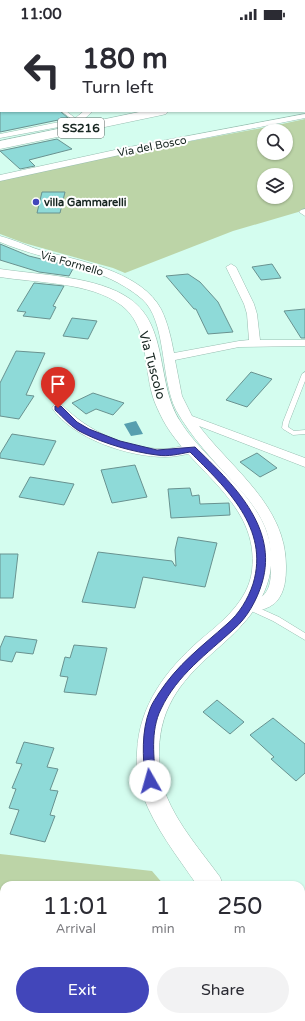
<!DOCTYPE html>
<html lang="en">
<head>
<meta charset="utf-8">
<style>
  :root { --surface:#fff; --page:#f2f2f3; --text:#2b2b33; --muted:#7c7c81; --accent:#4246ba }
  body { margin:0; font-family:"Varela Round",sans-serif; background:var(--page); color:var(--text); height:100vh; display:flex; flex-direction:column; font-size:15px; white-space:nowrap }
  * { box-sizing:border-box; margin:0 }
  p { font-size:13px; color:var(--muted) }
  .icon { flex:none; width:22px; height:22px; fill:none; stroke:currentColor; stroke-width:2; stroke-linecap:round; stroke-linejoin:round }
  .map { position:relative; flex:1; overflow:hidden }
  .side { position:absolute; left:0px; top:853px; width:305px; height:140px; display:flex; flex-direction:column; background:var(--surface); border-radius:12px 12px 0 0; box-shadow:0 1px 3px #0004 }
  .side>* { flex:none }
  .top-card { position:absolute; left:0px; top:0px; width:305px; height:84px; box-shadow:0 1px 3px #0004; background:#fff; color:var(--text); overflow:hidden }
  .tools { position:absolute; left:257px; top:96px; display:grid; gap:8px }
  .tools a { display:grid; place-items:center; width:36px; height:36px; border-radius:50%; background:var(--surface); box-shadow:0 1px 3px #0004; font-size:20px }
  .pin { position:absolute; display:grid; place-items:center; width:34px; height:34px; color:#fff; margin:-41px -17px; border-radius:50% 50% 50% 0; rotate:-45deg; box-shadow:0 0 4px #0007 }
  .pin .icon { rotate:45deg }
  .me { position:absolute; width:44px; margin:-22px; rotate:353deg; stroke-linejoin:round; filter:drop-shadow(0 0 3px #0008) }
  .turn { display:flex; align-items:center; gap:14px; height:84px; padding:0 16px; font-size:18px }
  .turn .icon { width:52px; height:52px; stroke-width:2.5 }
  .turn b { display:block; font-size:28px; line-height:34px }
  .eta { display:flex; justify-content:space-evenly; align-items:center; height:68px; text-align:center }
  .eta b { font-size:24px; font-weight:600; line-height:28px }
  .cta { display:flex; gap:8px; margin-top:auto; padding:8px 16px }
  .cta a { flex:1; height:46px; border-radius:24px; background:var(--accent); color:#fff; font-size:16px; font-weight:600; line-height:46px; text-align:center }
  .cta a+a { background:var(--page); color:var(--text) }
  .status { display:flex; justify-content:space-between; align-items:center; height:28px; padding:0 20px; background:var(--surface); direction:ltr }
  .status svg { height:11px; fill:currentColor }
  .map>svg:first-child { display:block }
</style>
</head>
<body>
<div class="status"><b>11:00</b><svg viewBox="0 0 49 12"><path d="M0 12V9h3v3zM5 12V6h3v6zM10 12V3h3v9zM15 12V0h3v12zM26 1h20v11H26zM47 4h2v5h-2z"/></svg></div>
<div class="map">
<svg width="305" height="993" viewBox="0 0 305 993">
  <rect width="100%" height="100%" fill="#d4fdef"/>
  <path fill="#bcd4a7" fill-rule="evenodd" d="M305,91v91l-72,21 -108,42 -12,-5 -89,-25 -24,-9v-53c24,-7 49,-12 74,-18 77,-16 154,-27 231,-44zM264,103h22v22h-22zM264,147h22v22h-22z
    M0,826l152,17 12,14h-160v132h283l3,4h-290z"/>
  <path fill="#579faf" d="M136,393l7,13 -12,2 -7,-12z"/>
  <path fill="#8edad8" stroke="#699290" d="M0,83h60l8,7 -68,14z
    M57,111l15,10 -43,11 6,6 -15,3 -20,-18z
    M42,164h23l-5,21h-23z
    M0,216l29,12 45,11 -5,9 -30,-4 -39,-12z
    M272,236l9,14 -20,2 -9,-13z
    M188,246l12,8 18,20 15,30 -25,2 -12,-25h-2l-28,-33z
    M34,255l30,3 -11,20 3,1 -6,12 -27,-3 3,-4 -9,-1z
    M305,281v29h-4l-17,-27z
    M72,290l25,3 -9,18 -25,-3z
    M16,323l29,2 -19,42 8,1 -15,23 -19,-3v-33z
    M251,344l21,7 -25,28 -21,-7z
    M93,365l31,10 -11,12 -17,-6 -10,5 -14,-11z
    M12,406l44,7 -12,24 -44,-7v-4z
    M257,425l20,15 -17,9 -20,-15z
    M135,437l12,32 -35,6 -11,-33z
    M30,449l44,7 -10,21 -45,-8z
    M190,460l2,8 7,-1 1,9 29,-1 1,12 -59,3 -3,-29z
    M178,509l39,6 -12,44 -62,-10 -8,31 -53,-6 16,-50 74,9 3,5h1l-1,-16z
    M0,526h18l-5,44h-13z
    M5,608l32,4 -4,14 -17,-2 -4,10 -12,-2v-12z
    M74,617l33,3 -11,47 -32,-3 4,-15 -8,-1 5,-19 5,1z
    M217,672l27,22 -14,12 -27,-22z
    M273,690l32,26v29l-9,8 -25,-22 3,-2 -24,-22z
    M24,714l30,6 -7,19 11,2 -8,21 8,1 -8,24 5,1 -10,26 -35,-8 9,-24 -10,-2 7,-19 -4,-1 10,-24 -6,-1z"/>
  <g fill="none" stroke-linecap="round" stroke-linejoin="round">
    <g stroke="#98beb1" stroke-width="1">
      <path id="service" d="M61,83h5l13,10 -3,1z
        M305,344v9l-16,41 -1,5 6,4 11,-1v4l-12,1 -10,-6 -1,-1 1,-6 19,-48z
        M250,576l29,13 26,16v7l-32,-19 -26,-12 -1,-2 1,-2z"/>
    </g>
    <g stroke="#98beb1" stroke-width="1">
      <path id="minor" d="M17,0h12l-12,1z
        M73,0h8v1h-8z
        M86,0h12v1h-12z
        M256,0h7v1h-7z
        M0,2h1v4h-1z
        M84,83h9l-11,10 5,6 -1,2h-6l-5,-5 -75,14v-4l74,-15z
        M305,86v4l-181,36 -124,27v-6l124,-27z
        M305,181v7l-6,-4 2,-2z
        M0,208c16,4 31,12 46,16 37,9 96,21 115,57 7,14 10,29 13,44l65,-12 10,-1 -2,-26 -3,-10 -18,-37 5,-3 5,3 18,37 3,10 3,26h45v6l-66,1 -64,13 7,36 10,20 113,42v9l-106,-41c34,44 87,80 87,140 0,13 -1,25 -9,35 -8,9 -24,12 -34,9l-3,-4 3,-4c4,-1 10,-1 14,-3 14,-5 14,-21 14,-33 0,-14 -1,-27 -6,-39 -7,-17 -19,-31 -31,-44 -21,-23 -43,-46 -58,-73 -16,-32 -9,-89 -34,-111 -40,-34 -95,-37 -142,-57z
        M58,376l4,1c27,27 63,43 101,44 11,0 23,-5 34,-3l1,3 -1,3 -5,1c-9,2 -18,4 -27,4 -36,0 -92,-18 -113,-49l2,-3z"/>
    </g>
    <g stroke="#98beb1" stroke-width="1">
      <path id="tertiary" d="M0,241c39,6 98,7 130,30 39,27 26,85 50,122 30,49 102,85 90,152 -6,32 -29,55 -53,76 -33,29 -57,55 -58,102 0,15 1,30 7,44 12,30 35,56 54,82l3,8h-26c-20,-29 -42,-57 -54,-89 -6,-14 -7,-29 -6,-44 2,-47 29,-82 63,-112 22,-18 48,-39 52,-69 8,-69 -61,-99 -89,-151 -5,-10 -10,-20 -12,-30 -7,-29 -4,-66 -30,-85 -31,-23 -84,-22 -121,-28z
        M301,965l4,2v26h-9l-4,-4h9z"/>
    </g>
    <g stroke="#98beb1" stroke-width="1">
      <path id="primary" d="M300,0h5v5l-1,-4h-4z
        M144,83h24l-2,3 -4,1 -162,34v-8z"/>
    </g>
    <use href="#service" fill="#fff" fill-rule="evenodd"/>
    <use href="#minor" fill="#fff" fill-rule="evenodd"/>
    <use href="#tertiary" fill="#fff" fill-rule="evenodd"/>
    <use href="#primary" fill="#fff" fill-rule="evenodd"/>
  </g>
  <path fill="#4246ba" stroke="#2b2e79" d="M55,378h6l16,16 12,7 31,12 37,9 38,-3c37,36 84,80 67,136 -5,17 -15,35 -28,46 -27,25 -57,46 -73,80 -11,22 -7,49 -5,72l-1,3 -5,2 -4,-2 -1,-3c-2,-25 -4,-49 5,-72 2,-6 6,-11 9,-16 19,-29 42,-46 68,-69 12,-10 21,-25 26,-40 17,-56 -27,-96 -63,-132 -11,2 -22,5 -33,3 -24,-3 -52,-11 -74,-22 -11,-5 -19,-15 -28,-23z"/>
  <circle fill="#4246ba" stroke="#fff" stroke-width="1.5" cx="36" cy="174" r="4"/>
  <g text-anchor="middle" stroke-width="4" stroke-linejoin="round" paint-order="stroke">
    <g font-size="11" fill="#162520" stroke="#fff">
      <text transform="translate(152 118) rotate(-11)" y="4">Via del Bosco</text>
      <text transform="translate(72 235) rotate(16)" y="4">Via Formello</text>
    </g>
    <g font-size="11" font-weight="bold" fill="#162520" stroke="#fff" text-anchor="start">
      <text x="44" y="178">villa Gammarelli</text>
    </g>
    <rect fill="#fff" stroke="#5c6663" stroke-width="1" x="58" y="90" width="46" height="20" rx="3"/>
    <g font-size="12" font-weight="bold" fill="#162520">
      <text x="81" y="104">SS216</text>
    </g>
    <g font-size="13" fill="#162520" stroke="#fff">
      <text transform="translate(153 337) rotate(75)" y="5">Via Tuscolo</text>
    </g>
  </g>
</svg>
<div class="tools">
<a><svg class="icon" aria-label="search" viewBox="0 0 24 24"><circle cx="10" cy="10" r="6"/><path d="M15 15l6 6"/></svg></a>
<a><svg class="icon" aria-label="layers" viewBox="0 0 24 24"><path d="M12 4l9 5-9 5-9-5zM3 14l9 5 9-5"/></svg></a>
</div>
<div class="pin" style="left:58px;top:380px;background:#d93025"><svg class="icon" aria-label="arrive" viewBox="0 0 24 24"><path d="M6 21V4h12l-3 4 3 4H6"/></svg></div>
<svg class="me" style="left:150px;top:753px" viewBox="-20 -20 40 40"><circle r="19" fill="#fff"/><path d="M0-13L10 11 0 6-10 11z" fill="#4246ba"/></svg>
<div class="top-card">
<div class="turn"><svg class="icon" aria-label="left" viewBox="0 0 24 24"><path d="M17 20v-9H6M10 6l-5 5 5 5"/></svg><div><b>180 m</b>Turn left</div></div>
</div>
<section class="side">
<div class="eta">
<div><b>11:01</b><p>Arrival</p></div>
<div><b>1</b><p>min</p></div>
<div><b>250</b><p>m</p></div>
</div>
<div class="cta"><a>Exit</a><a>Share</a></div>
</section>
</div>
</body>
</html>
